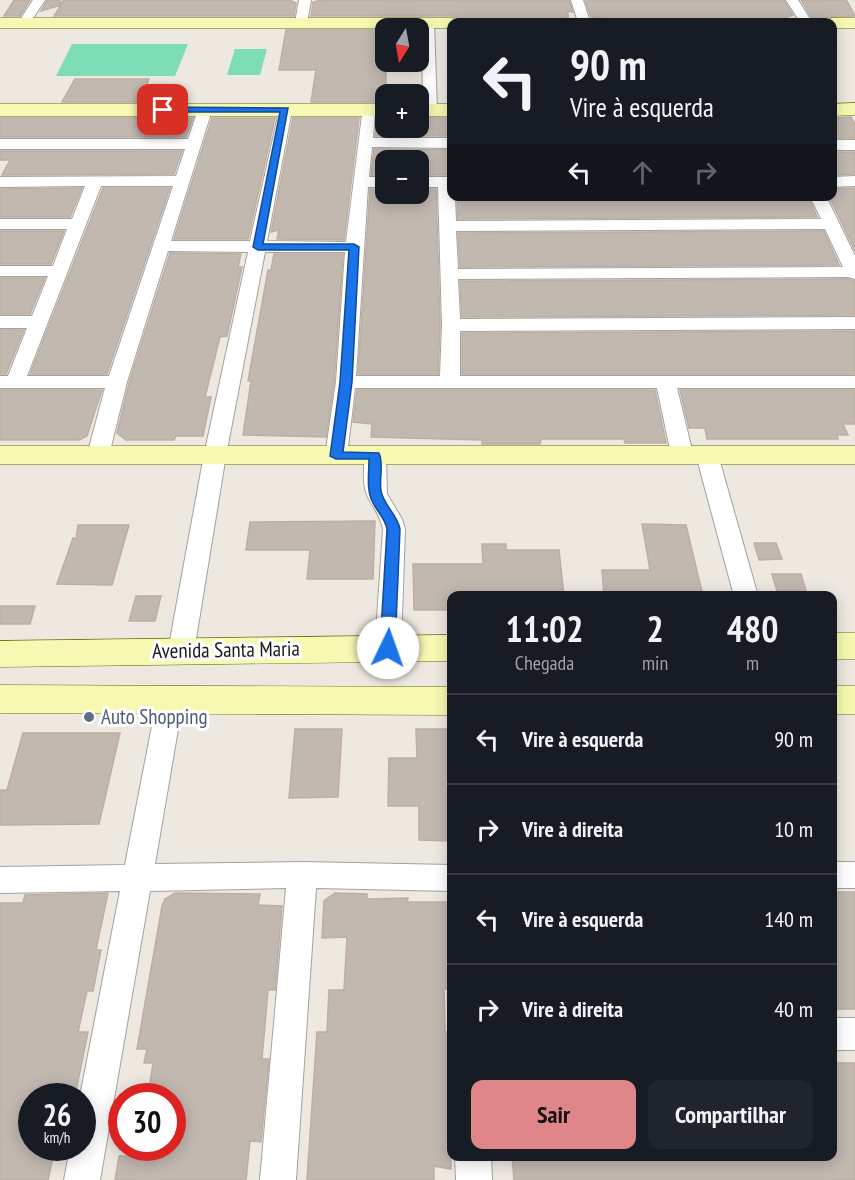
<!DOCTYPE html>
<html lang="pt">
<head>
<meta charset="utf-8">
<style>
  :root { --surface:#171b24; --page:#20242c; --text:#f1f3f6; --muted:#9ea1a6; --line:#363941; --accent:#de8689 }
  body { margin:0; font-family:"PT Sans Narrow",sans-serif; background:var(--page); color:var(--text); height:100vh; display:flex; flex-direction:column; font-size:22px; white-space:nowrap }
  * { box-sizing:border-box; margin:0 }
  p { font-size:20px; color:var(--muted) }
  .icon { flex:none; width:33px; height:33px; fill:none; stroke:currentColor; stroke-width:2; stroke-linecap:round; stroke-linejoin:round }
  .map { position:relative; flex:1; overflow:hidden }
  .drawer { position:absolute; left:447px; top:591px; width:390px; height:570px; display:flex; flex-direction:column; background:var(--surface); border-radius:12px; box-shadow:0 3px 15px #0003 }
  .drawer>* { flex:none }
  .banner { position:absolute; left:447px; top:18px; width:390px; height:183px; border-radius:12px; box-shadow:0 3px 15px #0003; background:#171b24; color:var(--text); overflow:hidden }
  .needle { width:39px; rotate:191deg }
  .tools { position:absolute; left:375px; top:18px; display:grid; gap:12px }
  .tools a { display:grid; place-items:center; width:54px; height:54px; border-radius:12px; background:var(--surface); box-shadow:0 3px 15px #0003; font-size:30px }
  .speed { position:absolute; left:18px; top:1083px; display:flex; gap:12px; font-size:30px; font-weight:700; text-align:center }
  .speed>* { display:grid; place-content:center; width:78px; height:78px; border-radius:50%; background:var(--surface); box-shadow:0 3px 15px #0003; line-height:1 }
  .speed small { font-size:15px; font-weight:400 }
  .speed .limit { border:9px solid #d22; background:#fff; color:#111 }
  .pin { position:absolute; display:grid; place-items:center; width:51px; height:51px; color:#fff; margin:-26px; border-radius:12px; box-shadow:0 3px 9px #0006 }
  .me { position:absolute; width:66px; margin:-33px; rotate:3deg; stroke-linejoin:round; filter:drop-shadow(0 0 4px #0008) }
  .turn { display:flex; align-items:center; gap:21px; height:126px; padding:0 24px; font-size:27px }
  .turn .icon { width:78px; height:78px; stroke-width:2.5 }
  .turn b { display:block; font-size:42px; line-height:51px }
  .lanes { display:flex; align-items:center; height:57px; padding:0 24px; background:#0003; justify-content:center; gap:30px; direction:ltr }
  .lanes .off { opacity:.35 }
  .eta { display:flex; justify-content:space-evenly; align-items:center; height:102px; text-align:center }
  .eta b { font-size:36px; font-weight:700; line-height:42px }
  .primary-button { display:flex; gap:12px; margin-top:auto; padding:12px 24px }
  .primary-button a { flex:1; height:69px; border-radius:12px; background:var(--accent); color:#111; font-size:24px; font-weight:700; line-height:69px; text-align:center }
  .primary-button a+a { background:var(--page); color:var(--text) }
  ul { padding:0; list-style:none }
  li { display:flex; align-items:center; gap:18px; height:90px; padding:0 24px; border-top:2px solid var(--line) }
  li div { flex:1 }
  li b { display:block; font-size:22px }
  li em { font-style:normal }
  .map>svg:first-child { display:block }
</style>
</head>
<body>
<div class="map">
<svg width="855" height="1180" viewBox="0 0 855 1180">
  <rect width="100%" height="100%" fill="#ede8e0"/>
  <path fill="#7dddb6" d="M72,44h116l-13,32h-119z
    M235,49h32l-7,26h-33z"/>
  <path fill="#c1b8b0" stroke="#beaea3" stroke-width="1.5" d="M14,0h16l-10,16h-16z
    M47,0h13l1,5 2,-5h227l6,3 -2,13h-240l7,-11 -20,6z
    M322,0h247l4,12 -5,-1v7l-49,1h-60l-7,-3h-141l2,-14z
    M585,0h199l9,15 -11,4 -179,-1 -12,-1z
    M801,0h43l3,1 8,15 -43,2z
    M286,30h100v72h-75l5,-32h-37z
    M75,79h74l-9,23h-78z
    M851,117l4,7v14h-23v-20z
    M0,118h193l-7,19h-186z
    M212,118h63l-27,121h-74z
    M293,118h66l-15,122 -67,-1 2,-9 -8,2z
    M377,118h9v10h32v-10h34v18h-77z
    M374,149l78,1v25h-34v-15h-32v15h-15z
    M0,151h182l-8,23 -172,1 8,-15h-10z
    M832,152h23v22l-23,1z
    M82,188l-12,29h-70v-28z
    M103,188h67l-63,186h-77z
    M855,188v63l-26,-55h3v-7z
    M370,189h16v5h32v-5h18l4,136 -2,49h-80z
    M457,196h351l9,21 -359,2z
    M0,231h64l-13,33h-51z
    M824,231l15,34 -379,2 -2,-34z
    M170,253l71,1 -3,13h4l-15,69 -7,1 -15,60h6l-8,39h-27l-2,4h-48l-9,-7 12,-50z
    M274,254h69l-9,128 -8,55 -83,-2 8,-54h-3l20,-111h3z
    M0,278h45l-15,36h-30z
    M848,279l7,2v34l-393,2 -2,-36z
    M0,330h24l-18,44h-6z
    M855,331v43h-393v-41z
    M0,390h102l-15,46 -8,4h-79z
    M357,390h298l11,53h-41l-1,-4h-83l-1,5h-58v-4l-111,-3 1,-13 -19,-2z
    M680,390h175v34h-12l5,11h-11l1,4h-131l-2,-11h-16z
    M375,521l-2,58h-66l3,-29h-64l4,-28z
    M642,524l44,1 17,71h-99l-2,-26h48z
    M78,525h51l-17,60 -55,-1 16,-46 3,1z
    M754,543h22l6,16 -23,1z
    M482,544h24v6h53l5,46h-112v14h-38l-1,-46h70z
    M772,574h29l5,17h-29z
    M136,596h25l-6,25h-26z
    M0,606h35l-5,18h-30z
    M295,729h47l-4,68 -49,1z
    M416,729h36v112l-33,-1v-34h-31l1,-48h28z
    M23,733h97l-21,91 -99,1v-35h7z
    M832,892h23v117h-23z
    M108,893l-12,57h5l-8,41h-6l-9,41h10l-13,64h-43v52h23l-7,32h-48v-277h23l2,-8z
    M175,893l85,1 -2,11 24,1 -7,84h-7l-6,69h7l-8,83 -11,-1 -4,39h-131l4,-24h24l1,-8h28v-52h-24l5,-33h-9l3,-14h-10l25,-143 3,-7z
    M335,893l32,1v5l41,-1 -1,4h41v87h-4l1,43h4l2,137 -17,-3v14h-127l10,-148h10l2,-42h15l3,-53 -25,1 2,-37z
    M832,1063h23v117h-341l-2,-24h320z"/>
  <g fill="none" stroke-linecap="round" stroke-linejoin="round">
    <g stroke="#a2a2a2" stroke-width="2">
      <path id="street" d="M33,0h12l-17,26h-8l-2,-3z
        M299,0h12l-4,23 -6,4 -6,-4z
        M571,0h12l7,22h-12z
        M786,0h12l14,22h-12z
        M428,19l6,4 3,87 -7,4 -7,-4 -1,-87z
        M205,106l7,4 -41,131h79l30,-134 5,-1 7,4 -25,131 79,1 17,-135 5,-1 7,4 -2,28h79v10l-80,-1 -3,30h17v10h-18l-12,189h84l2,-51 -4,-138h-20v-10h34v19h3l1,25 365,-2 -11,-23h16l29,60v23l-7,-2 -390,2 2,40 395,-2v12l-395,2v45h395v12h-178l16,66 -3,5 -8,2 -8,-2 -3,-5 -14,-66h-302l-8,68 -3,5 -8,2 -8,-2 -3,-5 11,-74 9,-130h-80l-39,203 -32,196 -4,7 -9,2 -9,-2 -4,-7 36,-196 44,-203 -80,-1 -41,131 -18,73 -3,5 -8,2 -8,-2 -3,-5 18,-67h-105v-12h8l19,-48h-27v-12h32l16,-40h-48v-10h53l14,-37h-67v-10h72l13,-33 -85,1v-10l176,-1 9,-27h-185v-10h188l10,-29zM101,186h72l-64,190h-82zM825,229l18,38 -385,2 -2,-38z
        M832,140h23v10h-23z
        M855,176v10l-23,1v-10z
        M375,448l8,2 3,5 1,39 15,25 3,10 -4,119 -4,7 -9,2 -9,-2 -4,-7 8,-119c-6,-26 -21,-26 -19,-60 0,-7 0,-13 3,-19z
        M707,448l8,2 3,5 40,141h-24l-38,-141 3,-5z
        M170,690l9,3 4,7 -28,164 147,-2 150,3v26l-136,-3 -20,292h-36l26,-292 -136,3 -50,289h-36l6,-32h12v-52h-2l40,-205 -120,2v-26l125,-2 32,-165 4,-7z
        M832,862h23v26h-23z
        M832,1018h23v32h-23z
        M455,1156h36l1,24h-36z"/>
    </g>
    <g stroke="#667004" stroke-width="1">
      <path id="secondary" d="M0,18h452l8,4h-8v6h-452z
        M832,18h23v10h-23v-6h-8z
        M855,103v12l-23,1v-12z
        M0,104h386v12h-386z
        M418,104h34v12h-34z
        M0,446h855v18h-855z
        M832,633h23v26h-23z
        M452,635v26l-452,6v-26z
        M0,685l452,2v28l-452,-2z
        M832,686h23v28h-23z"/>
    </g>
    <use href="#street" fill="#fff" fill-rule="evenodd"/>
    <use href="#secondary" fill="#f7f9b2" fill-rule="evenodd"/>
  </g>
  <path fill="#1a73e8" stroke="#114b97" stroke-width="1.5" d="M163,107l125,1 -25,136h91l5,3 -7,135 -9,70 36,1c5,11 0,26 2,38 3,15 16,23 19,38l-5,119 -2,4 -5,1 -8,-5 7,-119c-2,-11 -9,-16 -14,-26 -7,-13 -4,-29 -4,-44h-33l-6,-3 10,-74 9,-132h-91l-5,-3 27,-135h-120l-1,-2z"/>
  <circle fill="#5c6f8a" stroke="#fff" stroke-width="2" cx="89" cy="717" r="6"/>
  <g text-anchor="middle" stroke-width="6" stroke-linejoin="round" paint-order="stroke">
    <g font-size="21" fill="#1b1b1b" stroke="#fff">
      <text transform="translate(226 650) rotate(-1)" y="7">Avenida Santa Maria</text>
    </g>
    <g font-size="21" fill="#4e5e75" stroke="#fff" text-anchor="start">
      <text x="101" y="724">Auto Shopping</text>
    </g>
  </g>
</svg>
<div class="tools">
<a><svg class="needle" viewBox="-14 -14 28 28"><path d="M0-13l5 13h-10z" fill="#e53935"/><path d="M0 13l5-13h-10z" fill="#9ea1a6"/></svg></a>
<a>+</a>
<a>−</a>
</div>
<div class="speed"><div>26<small>km/h</small></div><div class="limit">30</div></div>
<div class="pin" style="left:163px;top:110px;background:#d93025"><svg class="icon" aria-label="arrive" viewBox="0 0 24 24"><path d="M6 21V4h12l-3 4 3 4H6"/></svg></div>
<svg class="me" style="left:388px;top:648px" viewBox="-20 -20 40 40"><circle r="19" fill="#fff"/><path d="M0-13L10 11 0 6-10 11z" fill="#1a73e8"/></svg>
<div class="banner">
<div class="turn"><svg class="icon" aria-label="left" viewBox="0 0 24 24"><path d="M17 20v-9H6M10 6l-5 5 5 5"/></svg><div><b>90 m</b>Vire à esquerda</div></div>
<div class="lanes"><svg class="icon" aria-label="left" viewBox="0 0 24 24"><path d="M17 20v-9H6M10 6l-5 5 5 5"/></svg><svg class="icon off" aria-label="ahead" viewBox="0 0 24 24"><path d="M12 20V5M6 11l6-6 6 6"/></svg><svg class="icon off" aria-label="right" viewBox="0 0 24 24"><path d="M7 20v-9h11M14 6l5 5-5 5"/></svg></div>
</div>
<section class="drawer">
<div class="eta">
<div><b>11:02</b><p>Chegada</p></div>
<div><b>2</b><p>min</p></div>
<div><b>480</b><p>m</p></div>
</div>
<ul>
<li><svg class="icon" aria-label="left" viewBox="0 0 24 24"><path d="M17 20v-9H6M10 6l-5 5 5 5"/></svg><div><b>Vire à esquerda</b></div><em>90 m</em></li>
<li><svg class="icon" aria-label="right" viewBox="0 0 24 24"><path d="M7 20v-9h11M14 6l5 5-5 5"/></svg><div><b>Vire à direita</b></div><em>10 m</em></li>
<li><svg class="icon" aria-label="left" viewBox="0 0 24 24"><path d="M17 20v-9H6M10 6l-5 5 5 5"/></svg><div><b>Vire à esquerda</b></div><em>140 m</em></li>
<li><svg class="icon" aria-label="right" viewBox="0 0 24 24"><path d="M7 20v-9h11M14 6l5 5-5 5"/></svg><div><b>Vire à direita</b></div><em>40 m</em></li>
</ul>
<div class="primary-button"><a>Sair</a><a>Compartilhar</a></div>
</section>
</div>
</body>
</html>
